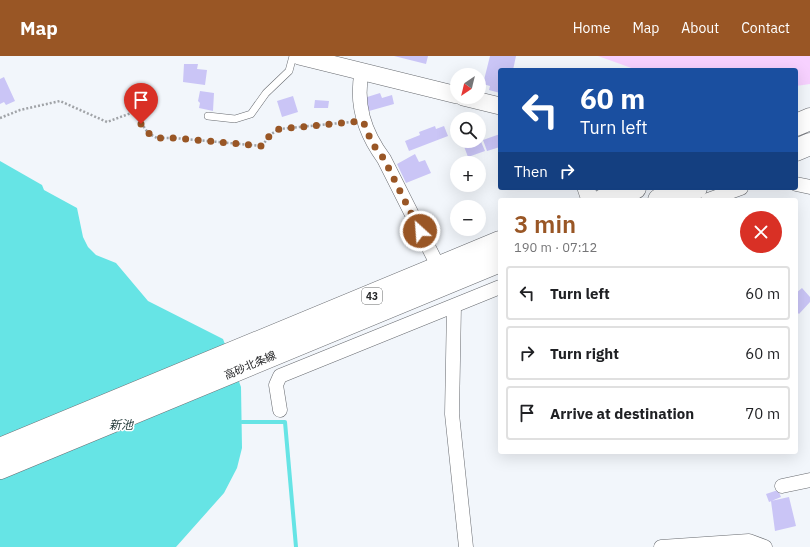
<!DOCTYPE html>
<html lang="en">
<head>
<meta charset="utf-8">
<style>
  :root { --surface:#fff; --page:#f6f6f6; --text:#202124; --muted:#757577; --line:#e0e0e0; --accent:#995625 }
  body { margin:0; font-family:"IBM Plex Sans","Noto Sans JP",sans-serif; background:var(--page); color:var(--text); height:100vh; display:flex; flex-direction:column; font-size:15px; white-space:nowrap }
  * { box-sizing:border-box; margin:0 }
  p { font-size:13px; color:var(--muted) }
  .icon { flex:none; width:22px; height:22px; fill:none; stroke:currentColor; stroke-width:2; stroke-linecap:round; stroke-linejoin:round }
  .map { position:relative; flex:1; overflow:hidden }
  .drawer { position:absolute; left:498px; top:142px; width:300px; height:256px; display:flex; flex-direction:column; background:var(--surface); border-radius:4px; box-shadow:0 4px 16px #0002 }
  .drawer>* { flex:none }
  .top-card { position:absolute; left:498px; top:12px; width:300px; height:122px; border-radius:4px; box-shadow:0 4px 16px #0002; background:#1a4fa0; color:#fff; overflow:hidden }
  .needle { width:26px; rotate:215deg }
  .tools { position:absolute; left:450px; top:12px; display:grid; gap:8px }
  .tools a { display:grid; place-items:center; width:36px; height:36px; border-radius:50%; background:var(--surface); box-shadow:0 4px 16px #0002; font-size:20px }
  .pin { position:absolute; display:grid; place-items:center; width:34px; height:34px; color:#fff; margin:-41px -17px; border-radius:50% 50% 50% 0; rotate:-45deg; box-shadow:0 0 4px #0007 }
  .pin .icon { rotate:45deg }
  .me { position:absolute; width:44px; margin:-22px; rotate:334deg; stroke-linejoin:round; filter:drop-shadow(0 0 3px #0008) }
  .turn { display:flex; align-items:center; gap:14px; height:84px; padding:0 16px; font-size:18px }
  .turn .icon { width:52px; height:52px; stroke-width:2.5 }
  .turn b { display:block; font-size:28px; line-height:34px }
  .then { display:flex; align-items:center; height:38px; padding:0 16px; background:#0003; gap:8px; font-size:15px }
  .round { display:grid; place-items:center; flex:none; width:42px; height:42px; border-radius:21px; background:var(--page) }
  .overview { display:flex; align-items:center; justify-content:space-between; height:68px; padding:0 16px }
  h1 { font-size:24px; font-weight:600; line-height:30px; color:var(--accent) }
  ul { padding:0; list-style:none }
  li { display:flex; align-items:center; gap:12px; height:54px; margin:0 8px 6px; padding:0 8px; border:2px solid var(--line); border-radius:4px }
  li div { flex:1 }
  li b { display:block; font-size:15px }
  li em { font-style:normal }
  header { display:flex; align-items:center; gap:24px; box-sizing:border-box; height:56px; padding:0 20px; background:var(--accent); color:#fff }
  header strong { font-size:19px }
  nav { display:flex; gap:22px; margin-inline-start:auto; font-size:14px }
  .map>svg:first-child { display:block }
</style>
</head>
<body>
<header>
<strong>Map</strong>
<nav><a>Home</a><a>Map</a><a>About</a><a>Contact</a></nav>
</header>
<div class="map">
<svg width="810" height="491" viewBox="0 0 810 491">
  <rect width="100%" height="100%" fill="#f2f6fb"/>
  <path fill="#f7d1ff" d="M598,0H810V28L796,30V14H637Z"/>
  <path fill="#66e4e5" d="M0,105L42,129L44,134L77,152L83,181L88,191L96,199L116,207L148,245L223,283L241,331L242,392L237,412L224,437L176,491H0Z"/>
  <g fill="none" stroke-linecap="round" stroke-linejoin="round">
    <path stroke="#66e4e5" stroke-width="4" d="M242,366H285L296,491"/>
  </g>
  <path fill="#cac5f6" d="M394,0H428L426,8Z
    M490,0H516L513,14H500V37L489,34L490,30L483,28Z
    M184,8H198L197,13L207,14L205,29L183,26Z
    M4,21L15,45L6,49L4,46L0,48V23Z
    M200,35L214,37L213,55L199,52L200,47L198,45Z
    M380,37L382,42L392,39L394,48L369,55L364,42Z
    M293,40L298,56L282,61L277,45Z
    M315,44L329,45L328,52H314Z
    M435,70L436,73L444,70L448,80L409,95L405,85L420,79L419,76Z
    M500,78V91L487,95L483,84Z
    M479,81L485,95L468,101L462,85H479Z
    M415,98L419,106L425,104L431,117L406,127L397,108Z
    M802,232L810,241V246L799,258L796,255V237Z
    M778,434L781,441L769,446L766,438Z
    M789,441L796,470L775,475L771,445Z"/>
  <g fill="none" stroke-linecap="round" stroke-linejoin="round">
    <defs>
      <path id="service" d="M208,60L235,63L251,58L266,37L289,15L293,0"/>
      <path id="minor" d="M362,15C355,48 364,76 384,103L439,212
        M796,128L810,131
        M708,144L741,132
        M454,250L452,358L466,491
        M280,354L276,329L280,320L500,231
        M782,430L810,424
        M661,491L749,485L765,491"/>
      <path id="tertiary" d="M299,0L457,39
        M463,41L500,50
        M586,132L590,144"/>
      <path id="primary" d="M796,69L810,63
        M796,94L810,88
        M603,144L635,132
        M659,144L696,132
        M0,393L500,186
        M0,412L500,205"/>
    </defs>
    <use href="#service" stroke="#686b70" stroke-width="8"/>
    <use href="#minor" stroke="#686b70" stroke-width="15"/>
    <use href="#tertiary" stroke="#686b70" stroke-width="18"/>
    <use href="#primary" stroke="#686b70" stroke-width="23"/>
    <path stroke="#a0a3a7" stroke-width="2.5" stroke-dasharray="2 2" stroke-linecap="butt" d="M0,62L20,54L60,45L107,66L134,56L148,77L157,82H174L262,90L270,79L279,73L351,66"/>
    <use href="#service" stroke="#fff" stroke-width="7"/>
    <use href="#minor" stroke="#fff" stroke-width="14"/>
    <use href="#tertiary" stroke="#fff" stroke-width="17"/>
    <use href="#primary" stroke="#fff" stroke-width="22"/>
  </g>
  <g fill="none" stroke-linecap="round" stroke-linejoin="round">
    <path stroke="#995625" stroke-width="7" stroke-dasharray="0 12.6" d="M141,68L148,77L157,82H174L262,90L270,79L279,73L363,65L372,87L384,103L420,175"/>
  </g>
  <g text-anchor="middle" stroke-width="3" stroke-linejoin="round" paint-order="stroke">
    <rect fill="#fff" stroke="#676869" stroke-width="1" x="362" y="232" width="20" height="16" rx="3"/>
    <g font-size="10" font-weight="bold" fill="#262729">
      <text x="372" y="244">43</text>
    </g>
    <g font-size="11" fill="#262729" stroke="#fff">
      <text transform="translate(250 309) rotate(-23)" y="4">高砂北条線</text>
    </g>
    <g font-size="12" font-style="italic" fill="#1f3636" stroke="#fff">
      <text x="121" y="373">新池</text>
    </g>
  </g>
</svg>
<div class="tools">
<a><svg class="needle" viewBox="-14 -14 28 28"><path d="M0-13l5 13h-10z" fill="#e53935"/><path d="M0 13l5-13h-10z" fill="#757577"/></svg></a>
<a><svg class="icon" aria-label="search" viewBox="0 0 24 24"><circle cx="10" cy="10" r="6"/><path d="M15 15l6 6"/></svg></a>
<a>+</a>
<a>−</a>
</div>
<div class="pin" style="left:141px;top:68px;background:#d93025"><svg class="icon" aria-label="arrive" viewBox="0 0 24 24"><path d="M6 21V4h12l-3 4 3 4H6"/></svg></div>
<svg class="me" style="left:420px;top:175px" viewBox="-20 -20 40 40"><circle r="17" fill="#995625" stroke="#fff" stroke-width="3"/><path d="M0-11L8 9 0 5-8 9z" fill="#fff"/></svg>
<div class="top-card">
<div class="turn"><svg class="icon" aria-label="left" viewBox="0 0 24 24"><path d="M17 20v-9H6M10 6l-5 5 5 5"/></svg><div><b>60 m</b>Turn left</div></div>
<div class="then">Then<svg class="icon" aria-label="right" viewBox="0 0 24 24"><path d="M7 20v-9h11M14 6l5 5-5 5"/></svg></div>
</div>
<section class="drawer">
<div class="overview"><div><h1>3 min</h1><p>190 m · 07:12</p></div><a class="round" style="background:#d93025;color:#fff"><svg class="icon" aria-label="close" viewBox="0 0 24 24"><path d="M6 6l12 12M18 6L6 18"/></svg></a></div>
<ul>
<li><svg class="icon" aria-label="left" viewBox="0 0 24 24"><path d="M17 20v-9H6M10 6l-5 5 5 5"/></svg><div><b>Turn left</b></div><em>60 m</em></li>
<li><svg class="icon" aria-label="right" viewBox="0 0 24 24"><path d="M7 20v-9h11M14 6l5 5-5 5"/></svg><div><b>Turn right</b></div><em>60 m</em></li>
<li><svg class="icon" aria-label="arrive" viewBox="0 0 24 24"><path d="M6 21V4h12l-3 4 3 4H6"/></svg><div><b>Arrive at destination</b></div><em>70 m</em></li>
</ul>
</section>
</div>
</body>
</html>
